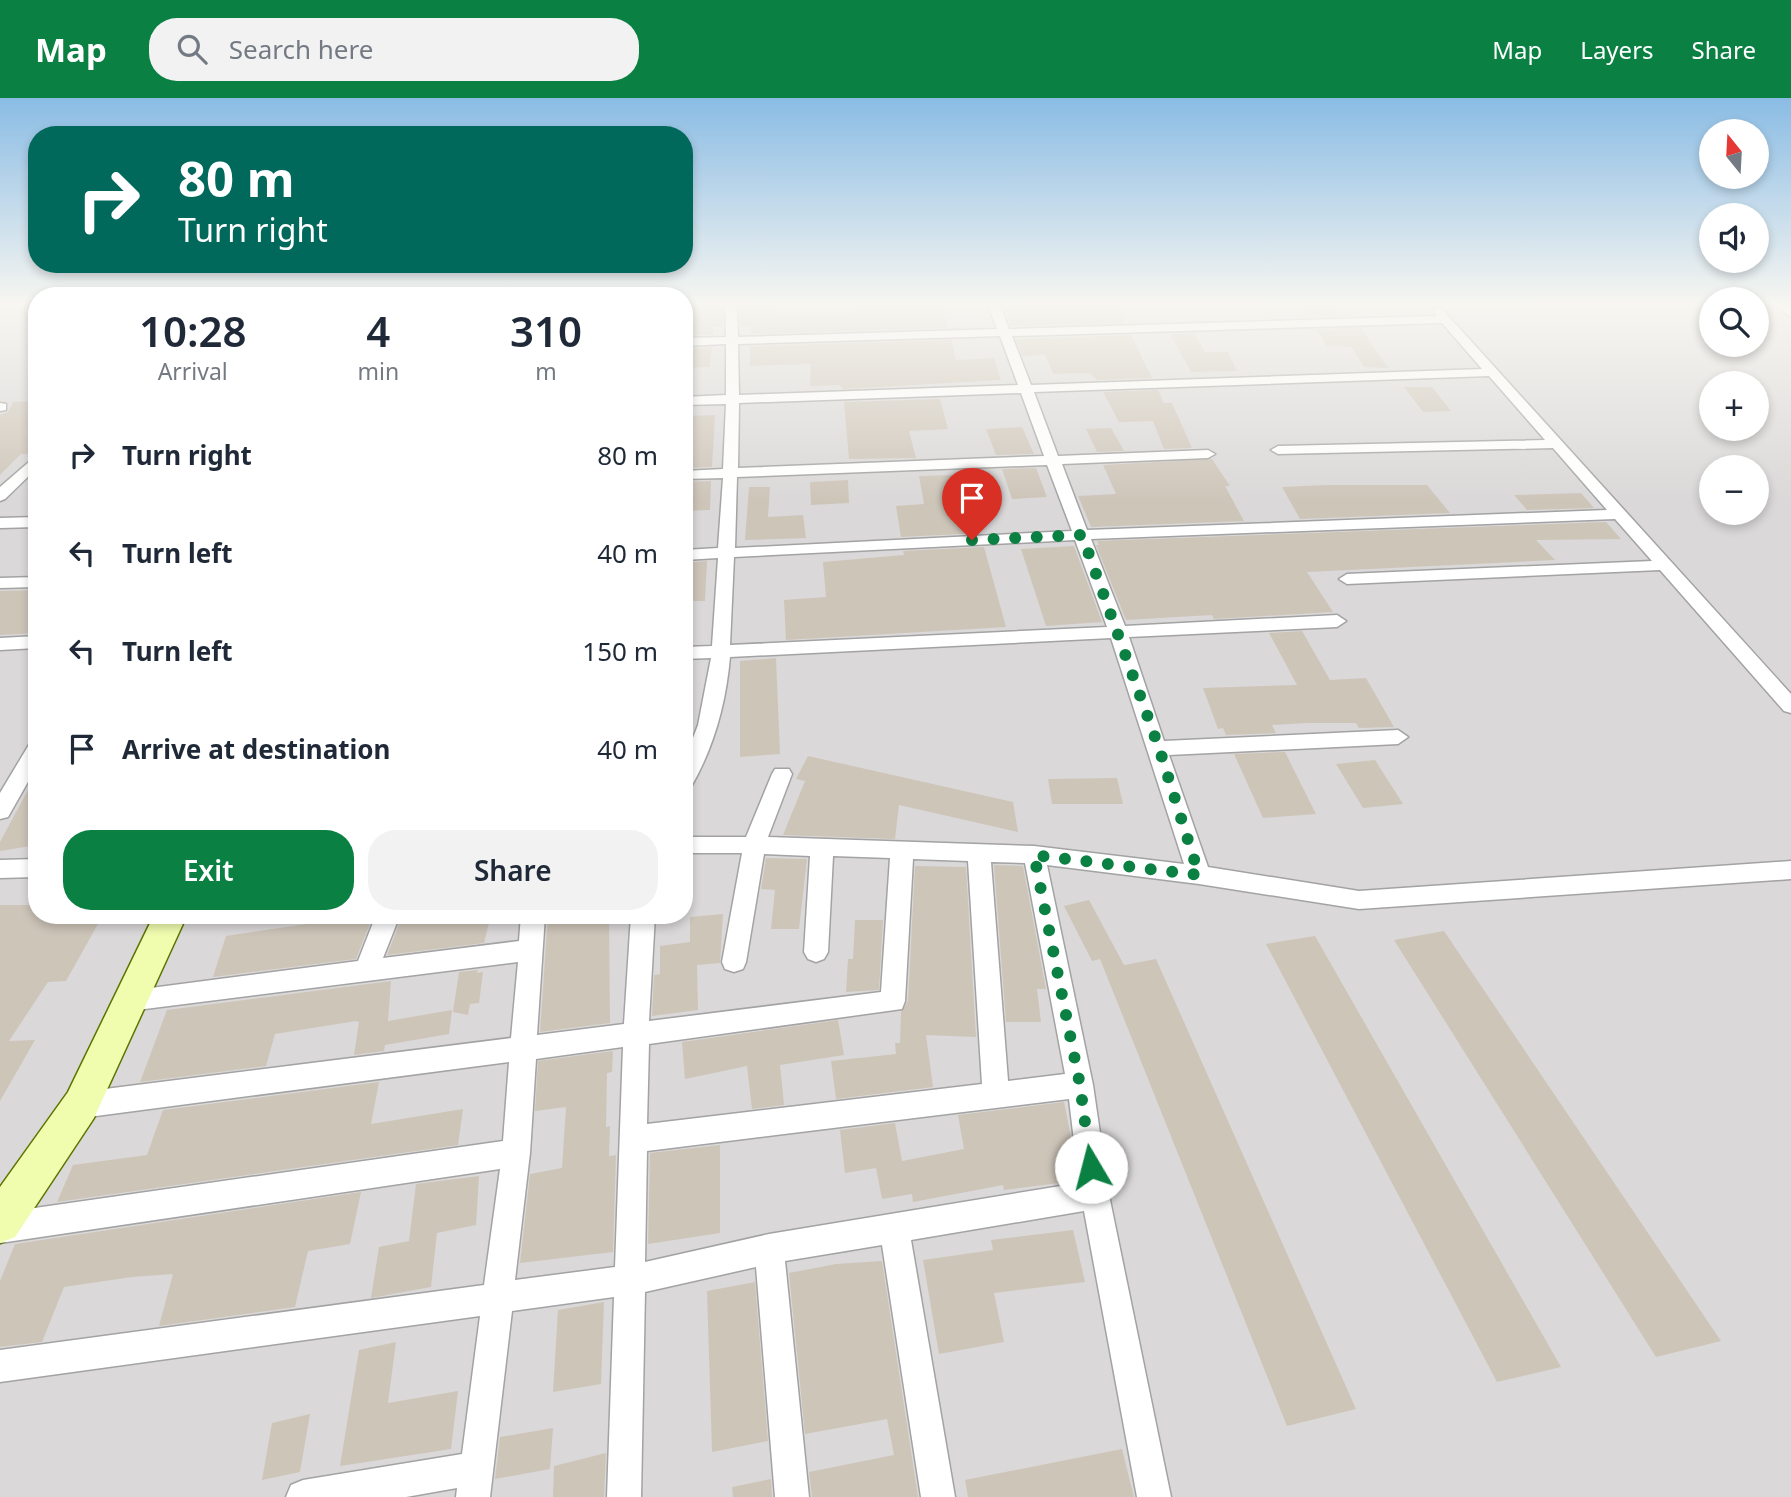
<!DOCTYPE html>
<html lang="en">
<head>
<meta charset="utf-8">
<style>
  :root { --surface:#fff; --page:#f2f2f3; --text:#1f2937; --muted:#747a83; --accent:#0b8043 }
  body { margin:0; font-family:"Noto Sans",sans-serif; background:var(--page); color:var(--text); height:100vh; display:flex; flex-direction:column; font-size:26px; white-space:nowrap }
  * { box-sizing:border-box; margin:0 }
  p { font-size:23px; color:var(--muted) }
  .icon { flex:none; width:38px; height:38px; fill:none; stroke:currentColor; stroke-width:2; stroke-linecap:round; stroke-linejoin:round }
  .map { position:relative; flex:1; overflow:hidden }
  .details { position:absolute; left:28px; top:189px; width:665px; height:637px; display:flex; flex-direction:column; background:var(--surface); border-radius:28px; box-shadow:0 4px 10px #0003 }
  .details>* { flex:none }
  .top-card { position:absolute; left:28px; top:28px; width:665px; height:147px; border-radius:28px; box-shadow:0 4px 10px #0003; background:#00695c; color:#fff; overflow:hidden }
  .needle { width:46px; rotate:342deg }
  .fabs { position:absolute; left:1699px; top:21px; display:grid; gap:14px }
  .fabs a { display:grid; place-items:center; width:70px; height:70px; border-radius:50%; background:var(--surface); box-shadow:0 4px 10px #0003; font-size:35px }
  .pin { position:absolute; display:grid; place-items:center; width:60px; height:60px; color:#fff; margin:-72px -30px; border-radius:50% 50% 50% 0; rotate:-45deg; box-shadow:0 0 7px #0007 }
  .pin .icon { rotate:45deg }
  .me { position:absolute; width:77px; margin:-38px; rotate:352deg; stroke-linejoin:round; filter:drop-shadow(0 0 5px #0008) }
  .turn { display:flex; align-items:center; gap:24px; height:147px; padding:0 35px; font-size:32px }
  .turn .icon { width:91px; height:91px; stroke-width:2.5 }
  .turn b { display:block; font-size:49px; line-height:60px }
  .eta { display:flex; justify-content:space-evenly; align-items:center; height:119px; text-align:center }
  .eta b { font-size:42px; font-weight:600; line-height:49px }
  .cta { display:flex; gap:14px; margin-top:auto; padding:14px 35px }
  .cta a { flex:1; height:80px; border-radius:28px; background:var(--accent); color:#fff; font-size:28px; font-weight:600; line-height:80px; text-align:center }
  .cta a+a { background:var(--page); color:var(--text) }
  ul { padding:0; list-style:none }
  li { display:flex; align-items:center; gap:21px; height:98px; padding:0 35px }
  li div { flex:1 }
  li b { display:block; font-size:26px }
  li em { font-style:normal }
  header { display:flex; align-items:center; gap:42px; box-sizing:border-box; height:98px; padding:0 35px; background:var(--accent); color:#fff }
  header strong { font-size:33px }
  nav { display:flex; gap:38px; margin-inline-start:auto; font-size:24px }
  .search { width:490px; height:63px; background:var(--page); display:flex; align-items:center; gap:18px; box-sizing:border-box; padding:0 24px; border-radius:28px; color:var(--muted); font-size:26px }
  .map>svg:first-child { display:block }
</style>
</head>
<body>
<header>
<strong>Map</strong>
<div class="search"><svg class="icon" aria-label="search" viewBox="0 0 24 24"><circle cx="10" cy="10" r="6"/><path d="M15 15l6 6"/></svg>Search here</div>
<nav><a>Map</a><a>Layers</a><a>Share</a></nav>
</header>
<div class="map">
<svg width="1791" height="1399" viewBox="0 0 1791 1399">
  <rect width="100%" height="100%" fill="#eeebe0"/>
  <path fill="#dad8d8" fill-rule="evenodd" d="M0,207H37V817H684V207H1711L1712,247H1757V207H1791V1399H0ZM1712,285H1757V331H1712ZM1712,369H1757V415H1712Z"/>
  <path fill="#cec5b9" d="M684,207H722L723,228L713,229V237H684Z
    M740,207H775V216L860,215L859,207H942L948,230L751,236V228H740Z
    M1003,207H1117L1125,225L1011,228Z
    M1299,207H1333L1341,218L1349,212L1353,218L1308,219Z
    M1361,230L1366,238L1388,270L1364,269L1351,249L1327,248L1316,231Z
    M1194,235L1205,254H1228L1237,273L1191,274L1170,236Z
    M1131,237L1152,280L1097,282L1090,275L1053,276L1045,257L1022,258L1016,241Z
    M951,242L956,262L994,260L1001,282L843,291L840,287L810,288L811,266L750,268V248Z
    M712,249L710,269L684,270V251Z
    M1404,289H1432L1451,313L1423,314Z
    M1158,292L1164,305H1172L1192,350L1164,351L1153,323L1119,324L1103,294Z
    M940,301L948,331L909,333L916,360L849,361L844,304Z
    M37,303V348L29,356H21L0,377V317L8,314L13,304Z
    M715,317L712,369L684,370V318Z
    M1022,329L1034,356L996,357L986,331Z
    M1111,330L1124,353L1097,354L1086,331Z
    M1212,361L1230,388H1225L1244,423L1091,429L1078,398L1116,396L1103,367Z
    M1036,370L1047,399L1012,401L1002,371Z
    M955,377L962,404H971L980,435L901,439L896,408L924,406L919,378Z
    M848,382L849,405L811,407L810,384Z
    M711,383L710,412L684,413V384Z
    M1326,387H1427L1450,415L1300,421L1282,389Z
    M749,389H770L768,419L803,417L806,440L745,442Z
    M1581,395L1594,410L1527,412L1514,397Z
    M1606,424L1621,441L1536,442L1555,462L1307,474L1333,514L1214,521L1212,517L1126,522L1096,447H1099L1097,443Z
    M1074,448L1102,524L1046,528L1021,451Z
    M984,449L1006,529L786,542L784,502L826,499L823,464L904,457L903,453Z
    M707,463L705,503H684V465Z
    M37,492V535L0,537V493Z
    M1302,533L1330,582L1366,580L1394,629L1359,630L1356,625H1308L1272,627L1276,635L1226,637L1223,630L1218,631L1203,590L1297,587L1269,535Z
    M776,560L780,656L740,659V563Z
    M1285,654L1316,716L1263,720L1234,656Z
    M808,658L1013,704L1018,734L899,707L895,741L783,737L805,683L796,681Z
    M1375,662L1403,706L1363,710L1336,666Z
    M37,675V747L0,753V744Z
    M1117,680L1123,706H1052L1048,681Z
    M766,760L807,761L799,831H771L775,792L761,791Z
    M994,767L1023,768L1046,891H1037L1041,924H1006Z
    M915,768L966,769L976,939L926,937L933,989L836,1001L831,963L896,956L895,945H900L901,914L908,903Z
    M1089,802L1124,867L1156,861L1356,1311L1287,1328L1100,861L1092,863L1064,808Z
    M0,807H37V817H103L66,883L48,884L9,943L35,942L0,1003Z
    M723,816L720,865L697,867L698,912L652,918L654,877L660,876V848L690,844V819Z
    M335,817H368L367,823H371L356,861L213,879L226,838L334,822Z
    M407,817H491L484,845L387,857L401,821Z
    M548,817H609L610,925L540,934Z
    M855,822H883L879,892L846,894L848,861H853Z
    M1444,833L1721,1243L1656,1259L1394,842Z
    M1315,838L1561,1269L1497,1284L1266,846Z
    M478,872L477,875L483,874L479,905L470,906L468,917L453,914L459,874Z
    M391,883L388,923L452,912L449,936L385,947L384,953L354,957L359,924L356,923L275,936L266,968L140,984L167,912Z
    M838,922L844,957L780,967L784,1007L752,1011L747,968L685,981L682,944Z
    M613,953L612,974L607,975L606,1029L610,1028L609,1058L616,1057L613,1154L520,1165L530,1076L562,1070L566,1009L535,1013L538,963Z
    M379,984L371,1026L463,1011L458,1047L57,1104L73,1067L147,1057L163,1012Z
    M1064,1004L1072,1044L1066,1045L1075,1083L1004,1092L1003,1087L913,1104L912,1096L882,1101L876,1070L845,1075L840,1032L895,1025L902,1063L964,1051L958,1017Z
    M720,1047V1135L648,1146L650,1055Z
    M479,1078L476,1127L437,1135L431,1189L371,1200L379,1149L409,1143L416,1086Z
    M361,1094L350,1146L308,1153L295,1209L159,1228L173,1176L132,1179L64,1189L42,1244L0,1249V1183L15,1146Z
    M1073,1132L1085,1184L994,1195L1004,1244L939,1256L923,1162L993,1152L991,1142Z
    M882,1163L918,1399H812L809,1374L894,1357L887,1321L805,1336L789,1175L836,1166Z
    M755,1184L768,1343L712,1354L707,1193Z
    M604,1204L601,1286L553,1294L558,1212Z
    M396,1244L388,1305L458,1293L451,1351L340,1368L359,1252Z
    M310,1316L300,1374L262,1382L272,1325Z
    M553,1330L550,1371L495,1381L500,1339Z
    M1122,1351L1134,1399H968L965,1382Z
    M606,1355L604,1399H553L554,1368Z
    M771,1381L772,1399H733L732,1389Z"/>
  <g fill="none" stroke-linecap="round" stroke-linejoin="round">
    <defs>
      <path id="street" d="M725,207H737L738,239L997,231L988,207H1000L1009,231L1436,218L1434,211H1442L1791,596V615L1784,613L1660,472L1347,486L1339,481L1347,476L1652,463L1615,421L1091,441L1125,528L1337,517L1346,523L1337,529L1129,539L1164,643L1398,632L1408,639L1398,646L1169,657L1208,769L1359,793L1791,763V781L1359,811L1199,786L1047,767L1093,987L1109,1097L1171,1399H1137L1084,1113L911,1142L955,1399H921L882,1147L785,1163L809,1399H775L756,1169L645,1194L641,1399H607L614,1199L512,1213L490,1399H456L457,1390L406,1399H286L291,1387L303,1382L462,1356L480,1218L0,1284V1252L484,1187L500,1071L0,1145V1115L503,1043L509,964L81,1020L72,1016L68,1007L72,998L81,994L511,940L518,864L129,913L120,910L117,902L120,894L358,863L376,817H400L383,860L519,843L521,817H545L537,937L624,926L631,817H655L649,923L881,894L890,760L833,758L828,854L824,861L816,864L808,861L804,854L810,758L764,756L746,864L743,871L734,874L725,871L722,864L742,755H684V739H746L772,676L775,671H789L792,676L768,739L1034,748L1184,766L1111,540L730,559C726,605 714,649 691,689L684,692V663L698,627L711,560L684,561V549L712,548L718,460L684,462V452L718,450L723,380L684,381V373L723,371L726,306L684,307V299L726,297V246L684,248V240L726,239ZM1442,225L1482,271L1031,287L1012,238ZM1000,238L1018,287L739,297L738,246ZM1489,278L1545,342L1278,348L1271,352L1278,356L1553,350L1607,412L1087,432L1062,366L1208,360L1215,356L1208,352L1058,358L1034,294ZM1021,295L1044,358L738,370L739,305ZM1047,367L1072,433L735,450L737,379ZM1075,442L1107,529L730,547L734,459ZM913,761L968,763L982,986L647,1026L649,946L902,911L905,903ZM991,764L1025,765L1065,976L1008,983ZM623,949L615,1169L515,1182L530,1055L536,961ZM1069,1001L1079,1085L769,1136L645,1164L647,1053Z
        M1774,207L1791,210V219Z
        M0,305L6,306V312L0,313Z
        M37,357V370L5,401L0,403V389Z
        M37,419V429L0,430V420Z
        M37,479V489L0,490V480Z
        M37,538V550L0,552V540Z
        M37,643V668L8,719L0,721V695L30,645Z
        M37,761V779L0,780V762Z"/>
      <path id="secondary" d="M154,817H187L94,1020L15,1139L0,1145V1089L68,994Z"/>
    </defs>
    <use href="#street" stroke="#a3a3a3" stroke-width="3"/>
    <use href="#secondary" stroke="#5a7500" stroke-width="3"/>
    <use href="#street" fill="#fff" fill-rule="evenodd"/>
    <use href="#secondary" fill="#f0fdaf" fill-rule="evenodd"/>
  </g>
  <linearGradient id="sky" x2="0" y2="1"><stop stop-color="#8abce4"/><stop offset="0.51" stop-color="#f7f6f1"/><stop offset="1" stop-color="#f7f6f1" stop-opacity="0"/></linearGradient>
  <rect width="1791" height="403" fill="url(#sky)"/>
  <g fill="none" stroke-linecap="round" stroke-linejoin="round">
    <path stroke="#0b8043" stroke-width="12" stroke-dasharray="0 21.6" d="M972,442L1082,437L1159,650L1199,777L1034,757L1080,987L1091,1069"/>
  </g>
</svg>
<div class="fabs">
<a><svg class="needle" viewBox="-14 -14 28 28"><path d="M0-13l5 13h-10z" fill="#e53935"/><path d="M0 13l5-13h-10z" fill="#747a83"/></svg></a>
<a><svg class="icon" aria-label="sound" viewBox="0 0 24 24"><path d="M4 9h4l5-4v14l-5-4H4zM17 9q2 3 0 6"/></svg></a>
<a><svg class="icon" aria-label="search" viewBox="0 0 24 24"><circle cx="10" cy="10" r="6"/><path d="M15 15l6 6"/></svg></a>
<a>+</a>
<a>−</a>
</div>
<div class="pin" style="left:972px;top:442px;background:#d93025"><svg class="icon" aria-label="arrive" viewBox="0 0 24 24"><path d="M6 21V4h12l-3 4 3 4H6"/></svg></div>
<svg class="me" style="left:1091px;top:1069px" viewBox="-20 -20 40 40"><circle r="19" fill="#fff"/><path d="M0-13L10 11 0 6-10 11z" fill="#0b8043"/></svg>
<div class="top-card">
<div class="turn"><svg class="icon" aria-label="right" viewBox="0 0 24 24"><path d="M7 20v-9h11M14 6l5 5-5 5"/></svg><div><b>80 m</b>Turn right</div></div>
</div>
<section class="details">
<div class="eta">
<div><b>10:28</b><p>Arrival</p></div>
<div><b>4</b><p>min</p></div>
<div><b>310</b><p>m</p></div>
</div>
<ul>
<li><svg class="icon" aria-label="right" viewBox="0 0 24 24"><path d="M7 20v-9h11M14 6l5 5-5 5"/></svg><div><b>Turn right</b></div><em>80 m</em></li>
<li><svg class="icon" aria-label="left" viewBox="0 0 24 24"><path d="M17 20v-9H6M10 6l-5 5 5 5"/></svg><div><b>Turn left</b></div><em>40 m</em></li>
<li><svg class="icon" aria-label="left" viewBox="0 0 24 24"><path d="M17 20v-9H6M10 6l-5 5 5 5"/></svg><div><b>Turn left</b></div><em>150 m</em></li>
<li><svg class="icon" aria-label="arrive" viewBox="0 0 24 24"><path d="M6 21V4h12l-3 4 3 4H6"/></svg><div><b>Arrive at destination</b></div><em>40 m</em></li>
</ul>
<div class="cta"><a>Exit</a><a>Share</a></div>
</section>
</div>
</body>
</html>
